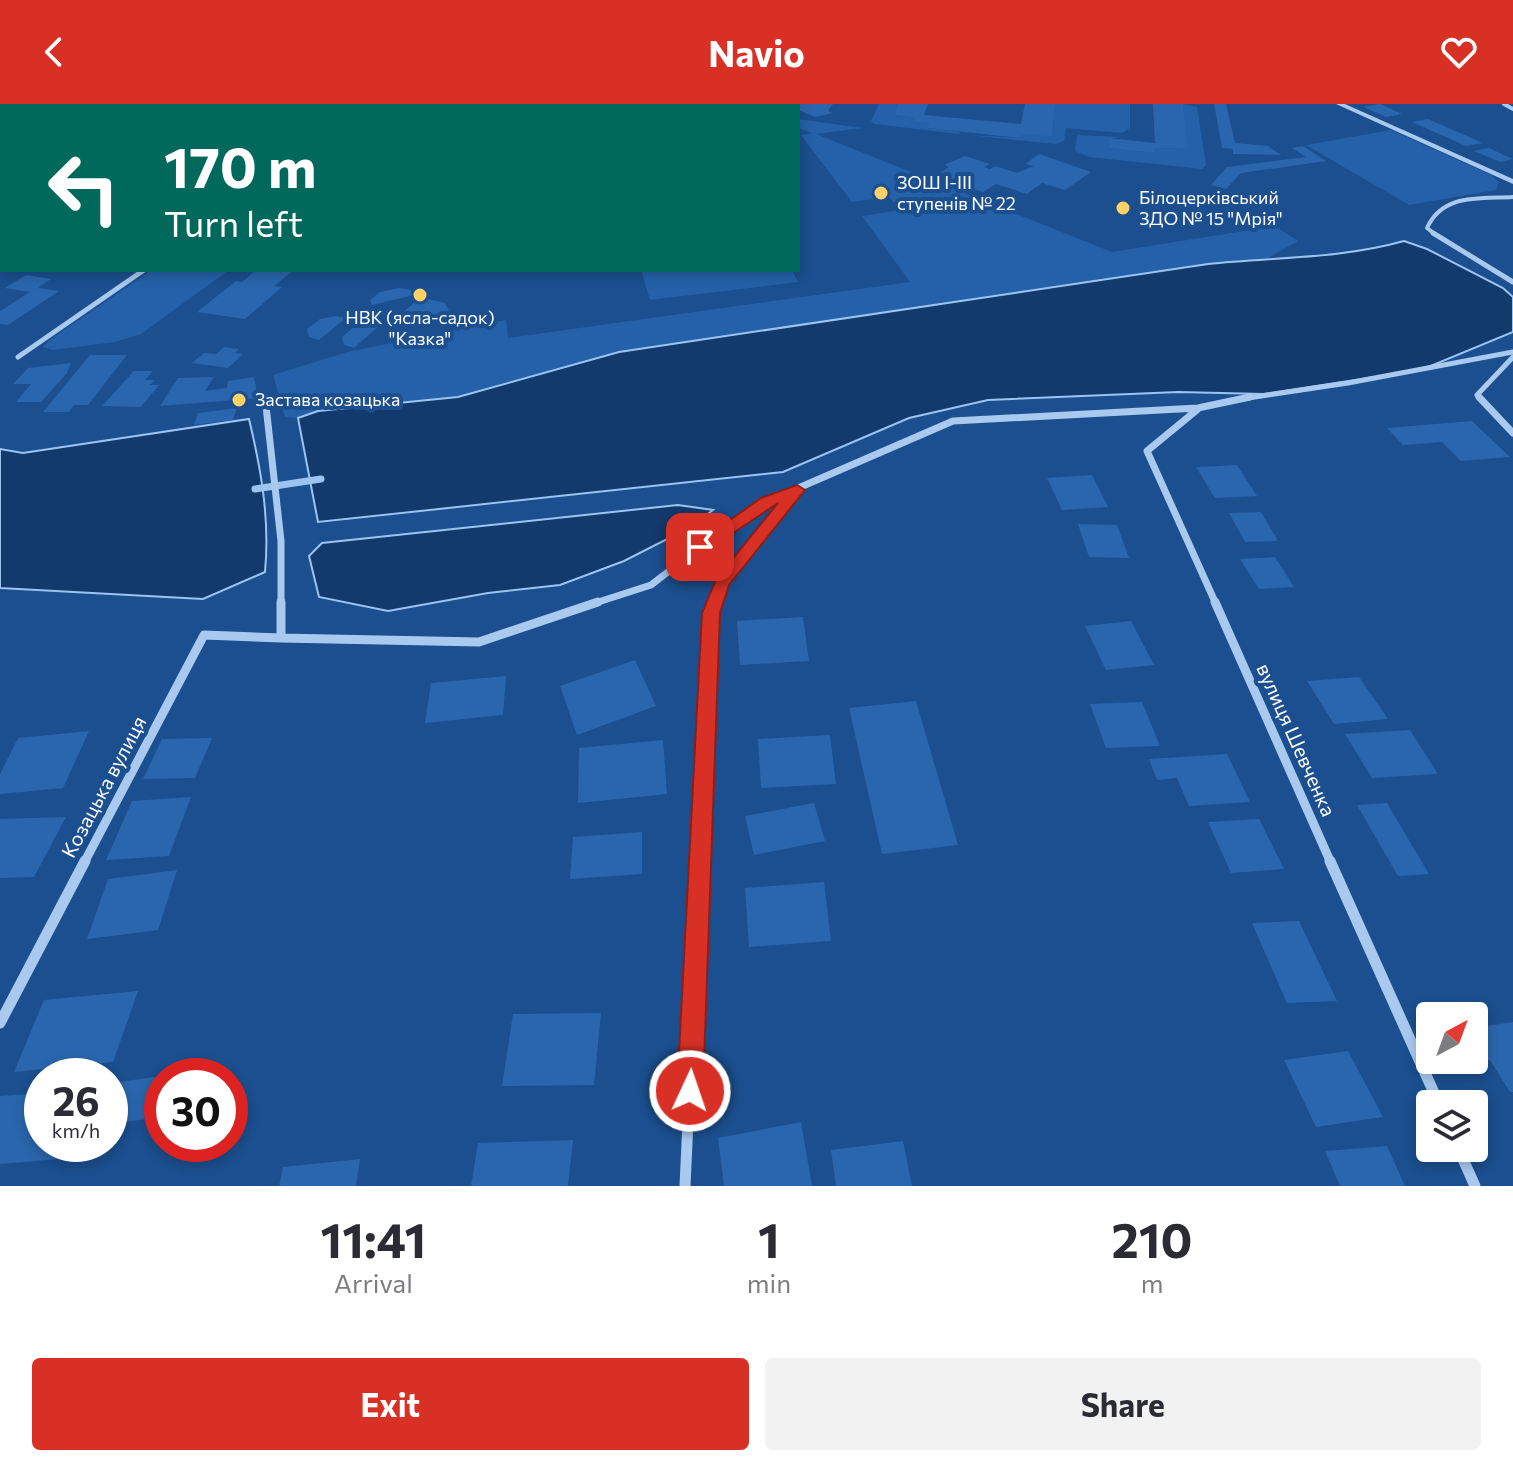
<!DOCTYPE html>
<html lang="en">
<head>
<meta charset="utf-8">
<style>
  :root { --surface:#fff; --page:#f2f2f3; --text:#2b2b33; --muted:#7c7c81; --accent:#d93025 }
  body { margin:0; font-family:Commissioner,sans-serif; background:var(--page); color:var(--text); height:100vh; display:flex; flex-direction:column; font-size:30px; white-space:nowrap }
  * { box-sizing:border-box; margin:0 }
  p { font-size:26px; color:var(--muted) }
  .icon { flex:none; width:44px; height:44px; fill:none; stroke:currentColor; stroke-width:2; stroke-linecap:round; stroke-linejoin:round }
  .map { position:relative; height:1082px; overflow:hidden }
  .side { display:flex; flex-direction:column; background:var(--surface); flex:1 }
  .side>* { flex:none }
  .hud { position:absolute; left:0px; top:0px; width:800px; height:168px; box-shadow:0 4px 12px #0003; background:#00695c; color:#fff; overflow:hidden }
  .needle { width:52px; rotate:41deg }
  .tools { position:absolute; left:1416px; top:898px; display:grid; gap:16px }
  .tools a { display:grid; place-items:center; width:72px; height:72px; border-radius:8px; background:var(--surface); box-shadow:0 4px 12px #0003; font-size:40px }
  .speed { position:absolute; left:24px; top:954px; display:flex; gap:16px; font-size:40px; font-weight:700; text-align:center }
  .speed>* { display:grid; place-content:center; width:104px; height:104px; border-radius:50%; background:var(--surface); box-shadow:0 4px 12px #0003; line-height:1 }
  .speed small { font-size:20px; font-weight:400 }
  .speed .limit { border:12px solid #d22; background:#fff; color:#111 }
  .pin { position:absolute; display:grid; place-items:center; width:68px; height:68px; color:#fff; margin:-34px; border-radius:16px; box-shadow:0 4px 12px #0006 }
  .me { position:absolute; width:88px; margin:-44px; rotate:3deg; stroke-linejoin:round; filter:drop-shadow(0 0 6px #0008) }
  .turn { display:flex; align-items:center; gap:28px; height:168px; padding:0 32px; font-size:36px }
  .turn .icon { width:104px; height:104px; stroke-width:2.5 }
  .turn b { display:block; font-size:56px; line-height:68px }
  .eta { display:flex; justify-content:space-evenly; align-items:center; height:136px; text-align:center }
  .eta b { font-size:48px; font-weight:700; line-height:56px }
  .action { display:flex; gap:16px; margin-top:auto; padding:16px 32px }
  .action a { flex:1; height:92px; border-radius:8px; background:var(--accent); color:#fff; font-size:32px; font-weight:700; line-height:92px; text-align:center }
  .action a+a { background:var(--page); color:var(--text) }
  header { display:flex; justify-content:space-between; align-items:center; height:104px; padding:0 32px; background:var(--accent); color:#fff; font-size:36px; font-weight:700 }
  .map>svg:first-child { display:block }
</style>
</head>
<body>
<header><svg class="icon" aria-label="back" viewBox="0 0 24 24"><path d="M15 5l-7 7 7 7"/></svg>Navio<svg class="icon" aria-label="heart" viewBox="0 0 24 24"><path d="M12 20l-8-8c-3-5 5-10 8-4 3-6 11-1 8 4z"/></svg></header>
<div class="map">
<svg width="1513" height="1082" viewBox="0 0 1513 1082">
  <rect width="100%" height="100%" fill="#1b4f8f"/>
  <path fill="#2461a8" d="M879,0H898L894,11L915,14L914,18L929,19L928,24L960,28L959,30L874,20L871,17Z
    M1055,0H1130V24L1122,29L1066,24L1064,37L1055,40L968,31L1021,34L1022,31H1052Z
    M1183,0L1197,3L1206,61L1202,65L1089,53L1075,47L1077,31L1121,33L1109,35V44L1154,49V44L1187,45Z
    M798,15L862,24L816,30L1112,148L1275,122L1298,137L1268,154L620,248L458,293L318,307L298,314L285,313L273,271L347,248L506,216L508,234L910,178L862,112L900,106L889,93L852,98L801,31L812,29L798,24Z
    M1391,26L1491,71L1499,78L1496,86L1409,101L1306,41Z
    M152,166H229L141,230L115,238L52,246L43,243L51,235Z
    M641,166H792L798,178L650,196Z"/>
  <path fill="#123a6d" stroke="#9cc4f0" stroke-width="2" d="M1404,137L1427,145L1503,184L1513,193V228L1421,266L1264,290L1178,288L988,296L909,314L783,368L318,418L298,314L318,307L458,293L619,248L1208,160C1273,153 1340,155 1404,137Z
    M249,315C261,365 270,415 265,468L203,495L0,484V345L23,349Z
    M678,401L713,406L691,423L624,457L560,481L488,489L388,507L319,493L309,452L322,439Z"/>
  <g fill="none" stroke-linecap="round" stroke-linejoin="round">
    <path stroke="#9cc4f0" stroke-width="7" d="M255,385L321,375"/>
  </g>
  <path fill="#2a66ad" d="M798,0H833L828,7L833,9L815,13L798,6Z
    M898,0H928L924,11L1021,20L1025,0H1055L1052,32L1022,31L1021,34L927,24L929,19L913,18L915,14L894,11Z
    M1153,0H1183L1188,45L1154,44V49L1109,44V34L1155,39Z
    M1214,0H1226L1235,39L1268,42L1281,51L1233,50V45L1222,44Z
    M1379,0H1380L1402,10L1386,13L1364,3Z
    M1428,15L1483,39L1466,42L1412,18Z
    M1303,42L1326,57L1241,69L1226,85L1211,81L1227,63L1306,53L1292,44Z
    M1489,44L1513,55L1500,58L1474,47Z
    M1039,50L1091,68L1065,86L1042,79L1027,90L996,80L983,88L934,72L949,63L944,61L965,52L990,60L984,63L990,65L995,62L1017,69L1034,62L1025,60Z
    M256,166H294L274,182L282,183L245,215L197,208L236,177L242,178Z
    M26,171L51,175L38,184L59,187L8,221L0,220V207L30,188L5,184Z
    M399,184L411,186L414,191L372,201L370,196L380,188Z
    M427,195L445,199L449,206L438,216L425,220L406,217L401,210L414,199Z
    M336,212L346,214L319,236L309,233L307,225L320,215Z
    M371,219L380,221L354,244L344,241L342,233L355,222Z
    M224,243L239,245L235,249L243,250L228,264L192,259L204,249L216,250Z
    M90,251H127L88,301H74L69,308H43Z
    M71,259L67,269L41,298H16L31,280H13L28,264Z
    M134,267H153L145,276H154L150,281H159L141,303L102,302Z
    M214,273L205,287L227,284L228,277L254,273L258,294L160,302L178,274Z
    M237,304L233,316L194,321L198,309Z
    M1472,317L1510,353L1461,357L1442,338L1403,341L1387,324Z
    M1237,361L1257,392L1215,394L1196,363Z
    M1092,371L1108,403L1062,406L1047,374Z
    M1261,408L1278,437L1245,438L1229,409Z
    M1078,420L1117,421L1129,454L1089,453Z
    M1275,453L1294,483L1259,485L1240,455Z
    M803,513L809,557L740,561L737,517Z
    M1131,517L1154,561L1106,566L1085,522Z
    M635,556L656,602L577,631L560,582Z
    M506,572L503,611L425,619L431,579Z
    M1359,573L1388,615L1334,620L1307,577Z
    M916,597L958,741L882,750L849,604Z
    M1142,598L1160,642L1106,644L1090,600Z
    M1410,626L1438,670L1372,674L1345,630Z
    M89,627L63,684L0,690V670L18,634Z
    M830,631L836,680L761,684L758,635Z
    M212,634L195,674L143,675L162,635Z
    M663,636L667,690L578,699L579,644Z
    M1227,650L1250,698L1189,702L1177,674L1157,676L1149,655Z
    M191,693L169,752L106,756L132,697Z
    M814,699L825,737L754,751L745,712Z
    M1387,699L1429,770L1398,772L1357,701Z
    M66,713L34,773L0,774V715Z
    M1259,715L1284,765L1231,769L1208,718Z
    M642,728V770L570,775L573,733Z
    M177,766L158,826L87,835L108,775Z
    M824,778L831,837L749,843L745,784Z
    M1299,817L1337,897L1287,899L1252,819Z
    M138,887L113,958L14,968L44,896Z
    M601,909L594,981L502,982L513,910Z
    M1513,918V988H1510L1490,956L1460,960L1458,956H1474V924Z
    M1348,947L1383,1013L1316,1023L1284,956Z
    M162,972V1013L110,1020L111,979Z
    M42,989V1040H64L59,1055L0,1060V992Z
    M801,1018L812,1082H724L718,1034Z
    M573,1036L568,1082H471L478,1039Z
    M903,1037L912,1082H836L831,1046Z
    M1387,1042L1405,1082H1340L1325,1047Z
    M360,1055L356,1082H279L283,1063Z"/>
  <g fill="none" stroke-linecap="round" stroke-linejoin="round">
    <path stroke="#a9c9ee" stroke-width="4" d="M1504,0L1513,5
      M1436,131L1427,124C1443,89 1480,95 1513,93"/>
    <path stroke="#a9c9ee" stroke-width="5" d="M1433,129L1513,178
      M18,253L144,166
      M265,291V295
      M1241,295L1348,279L1513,248
      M1481,295L1477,291L1513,253"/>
    <path stroke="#a9c9ee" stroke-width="7" d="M265,293L281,437V500
      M1479,293L1513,329
      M1198,305L1147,347L1216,500
      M592,500L651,481L725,424L766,398L953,317L1198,304L1250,293
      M714,500L722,479L797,387"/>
    <path stroke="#a9c9ee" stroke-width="9" d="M281,498V534L479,538L598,498
      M1215,498L1331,759
      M84,759L204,531L281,534
      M700,759L711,509L715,498"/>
    <path stroke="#a9c9ee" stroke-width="11" d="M1330,757L1439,1000
      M0,919L85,757
      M1458,1044L1475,1082
      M685,1082L700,757"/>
    <path fill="#a9c9ee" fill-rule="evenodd" d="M1336,0H1345L1513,75V80Z"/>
  </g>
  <path fill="#d93025" stroke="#8d1f18" stroke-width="2" d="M797,381L805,386L729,481L720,509L703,987L699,996L690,1000L680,996L677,987L702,509L716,475L778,399L706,447H694L692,443L761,394Z"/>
  <g fill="#ffd166" stroke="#1b4f8f" stroke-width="3">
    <circle cx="881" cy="89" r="8"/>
    <circle cx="1123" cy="104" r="8"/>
    <circle cx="420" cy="191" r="8"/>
    <circle cx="239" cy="296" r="8"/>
  </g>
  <g text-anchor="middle" stroke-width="8" stroke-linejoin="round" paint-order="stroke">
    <g font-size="18" fill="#fff" stroke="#1b4f8f" text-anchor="start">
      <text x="897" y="85">ЗОШ І-ІІІ<tspan x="897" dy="21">ступенів № 22</tspan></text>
      <text x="1139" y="100">Білоцерківський<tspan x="1139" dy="21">ЗДО № 15 "Мрія"</tspan></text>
      <text x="420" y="220" text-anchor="middle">НВК (ясла-садок)<tspan x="420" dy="21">"Казка"</tspan></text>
      <text x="255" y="302">Застава козацька</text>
    </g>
    <g font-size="20" fill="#fff" stroke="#1b4f8f">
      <text transform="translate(1296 636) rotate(66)" y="7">вулиця Шевченка</text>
      <text transform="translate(104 683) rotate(-62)" y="7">Козацька вулиця</text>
    </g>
  </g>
</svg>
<div class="tools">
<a><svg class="needle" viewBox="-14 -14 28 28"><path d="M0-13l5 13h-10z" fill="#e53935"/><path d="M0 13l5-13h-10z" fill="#7c7c81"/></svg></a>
<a><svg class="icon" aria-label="layers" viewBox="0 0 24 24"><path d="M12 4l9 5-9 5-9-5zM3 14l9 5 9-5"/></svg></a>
</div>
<div class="speed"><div>26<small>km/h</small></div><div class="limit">30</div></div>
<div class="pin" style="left:700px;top:443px;background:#d93025"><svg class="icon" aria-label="arrive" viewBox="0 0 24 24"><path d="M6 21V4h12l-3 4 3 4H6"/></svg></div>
<svg class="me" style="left:690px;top:987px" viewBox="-20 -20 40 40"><circle r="17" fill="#d93025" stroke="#fff" stroke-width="3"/><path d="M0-11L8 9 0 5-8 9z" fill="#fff"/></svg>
<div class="hud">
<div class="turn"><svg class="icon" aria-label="left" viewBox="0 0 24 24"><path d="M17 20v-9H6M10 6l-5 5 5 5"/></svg><div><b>170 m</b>Turn left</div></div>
</div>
</div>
<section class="side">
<div class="eta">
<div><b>11:41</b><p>Arrival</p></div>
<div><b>1</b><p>min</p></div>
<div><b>210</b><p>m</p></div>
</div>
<div class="action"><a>Exit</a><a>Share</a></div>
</section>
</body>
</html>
